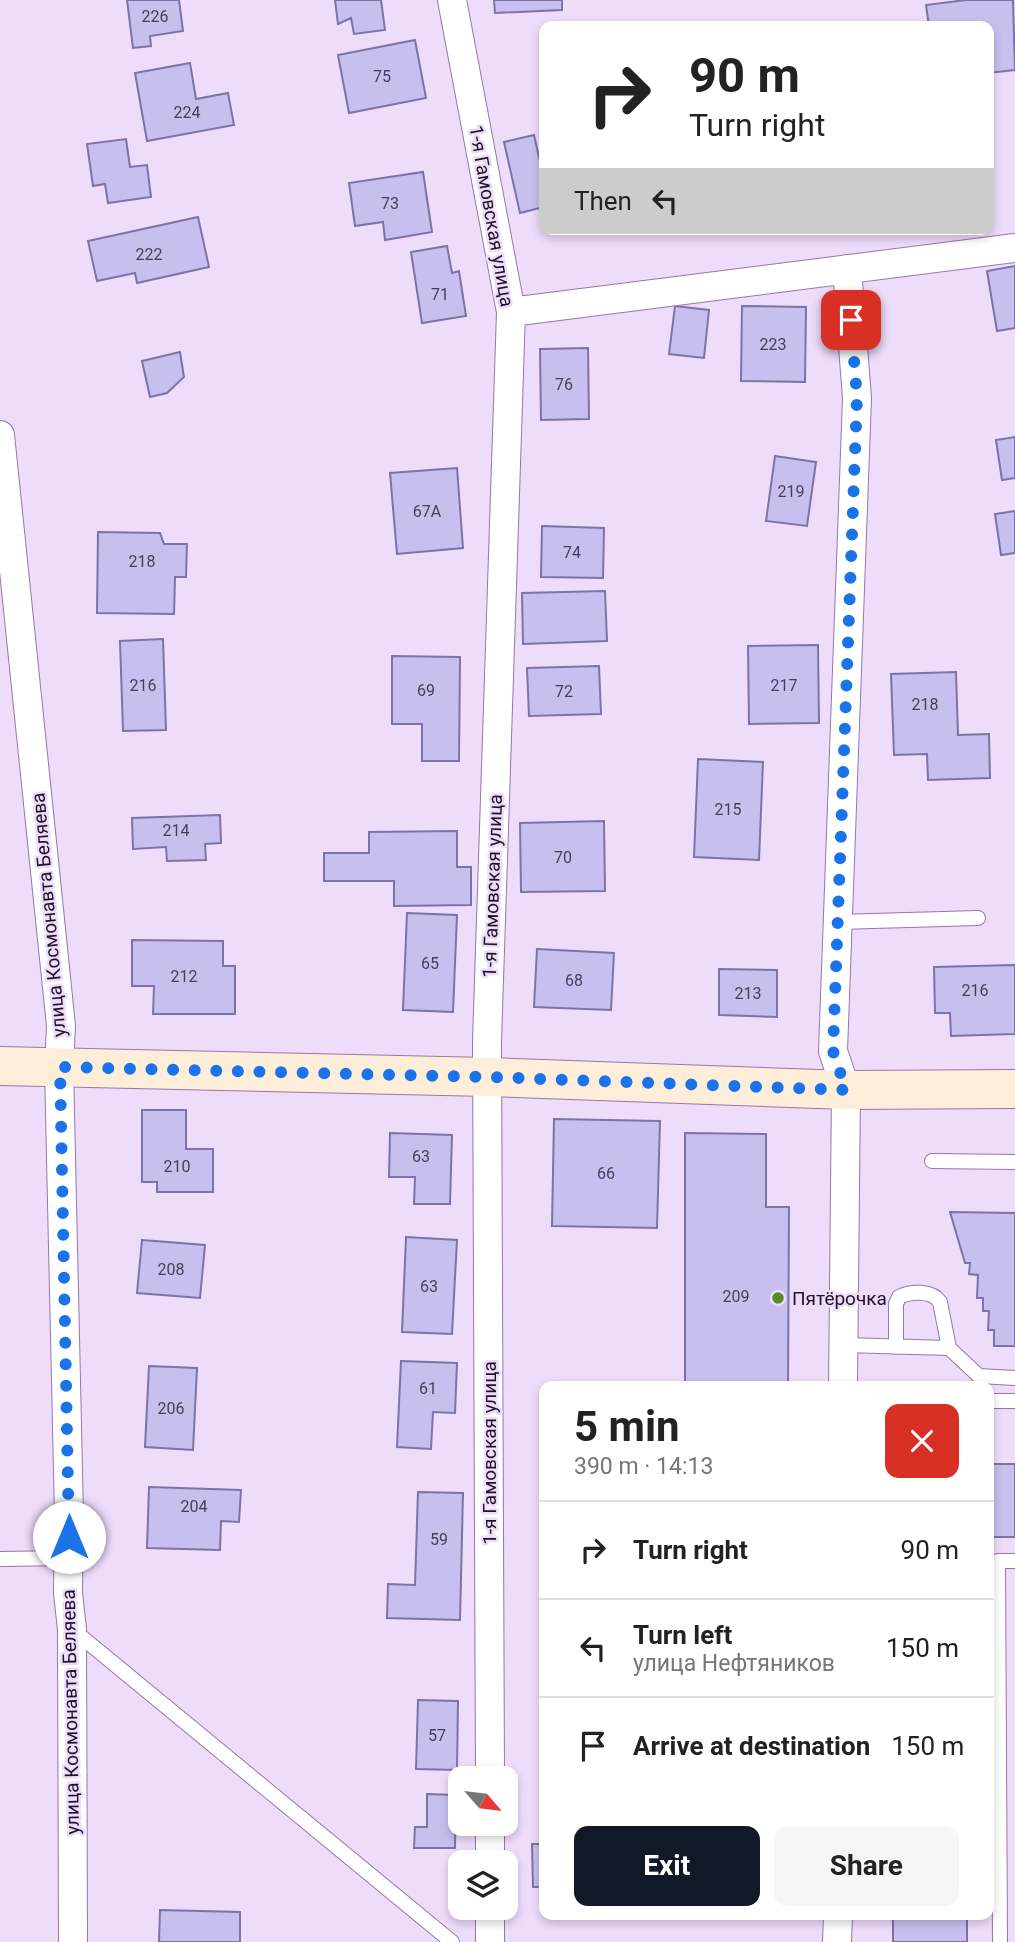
<!DOCTYPE html>
<html lang="en">
<head>
<meta charset="utf-8">
<style>
  :root { --surface:#fff; --page:#f6f6f6; --text:#222; --muted:#767676; --line:#e0e0e0; --accent:#111827 }
  body { margin:0; font-family:Roboto,sans-serif; background:var(--page); color:var(--text); height:100vh; display:flex; flex-direction:column; font-size:26px; white-space:nowrap }
  * { box-sizing:border-box; margin:0 }
  p { font-size:23px; color:var(--muted) }
  .icon { flex:none; width:38px; height:38px; fill:none; stroke:currentColor; stroke-width:2; stroke-linecap:round; stroke-linejoin:round }
  .map { position:relative; flex:1; overflow:hidden }
  .drawer { position:absolute; left:539px; top:1381px; width:455px; height:539px; display:flex; flex-direction:column; background:var(--surface); border-radius:14px; box-shadow:0 4px 10px #0003 }
  .drawer>* { flex:none }
  .top-card { position:absolute; left:539px; top:21px; width:455px; height:214px; border-radius:14px; box-shadow:0 4px 10px #0003; background:#fff; color:var(--text); overflow:hidden }
  .needle { width:46px; rotate:118deg }
  .controls { position:absolute; left:448px; top:1766px; display:grid; gap:14px }
  .controls a { display:grid; place-items:center; width:70px; height:70px; border-radius:14px; background:var(--surface); box-shadow:0 4px 10px #0003; font-size:35px }
  .pin { position:absolute; display:grid; place-items:center; width:60px; height:60px; color:#fff; margin:-30px; border-radius:14px; box-shadow:0 4px 10px #0006 }
  .me { position:absolute; width:77px; margin:-38px; rotate:0deg; stroke-linejoin:round; filter:drop-shadow(0 0 5px #0008) }
  .turn { display:flex; align-items:center; gap:24px; height:147px; padding:0 35px; font-size:32px }
  .turn .icon { width:91px; height:91px; stroke-width:2.5 }
  .turn b { display:block; font-size:49px; line-height:60px }
  .then { display:flex; align-items:center; height:66px; padding:0 35px; background:#0003; gap:14px; font-size:26px }
  .round { display:grid; place-items:center; flex:none; width:74px; height:74px; border-radius:14px; background:var(--page) }
  .head { display:flex; align-items:center; justify-content:space-between; height:119px; padding:0 35px }
  h1 { font-size:42px; font-weight:700; line-height:52px }
  .action { display:flex; gap:14px; margin-top:auto; padding:14px 35px }
  .action a { flex:1; height:80px; border-radius:14px; background:var(--accent); color:#fff; font-size:28px; font-weight:700; line-height:80px; text-align:center }
  .action a+a { background:var(--page); color:var(--text) }
  ul { padding:0; list-style:none }
  li { display:flex; align-items:center; gap:21px; height:98px; padding:0 35px; border-top:2px solid var(--line) }
  li div { flex:1 }
  li b { display:block; font-size:26px }
  li em { font-style:normal }
  .map>svg:first-child { display:block }
</style>
</head>
<body>
<div class="map">
<svg width="1015" height="1942" viewBox="0 0 1015 1942">
  <rect width="100%" height="100%" fill="#eedcfb"/>
  <path fill="#c7c0ef" stroke="#7c73a6" stroke-width="2" d="M127,0H179L183,31L150,36L151,46L133,48Z
    M335,0H381L385,30L354,34L351,18L338,24Z
    M494,0H562V10L495,13Z
    M966,0H1013L1015,70L989,73V26H929L926,5Z
    M415,40L426,98L349,113L338,55Z
    M190,63L196,99L228,93L234,125L147,141L135,73Z
    M534,135L541,166L544,165V207L520,213L504,142Z
    M126,139L130,167L147,165L151,197L108,203L105,184L93,186L87,144Z
    M423,172L432,232L385,240L383,222L355,226L349,183Z
    M198,217L209,267L137,283L135,273L97,281L88,241Z
    M447,246L452,273L459,271L466,316L422,323L411,252Z
    M1015,266V328L997,331L987,271Z
    M675,306L709,310L704,358L669,354Z
    M742,306L806,307L805,382L741,381Z
    M588,348L589,419L541,420L540,349Z
    M180,352L184,377L167,393L150,397L142,361Z
    M1015,437V478L1002,480L996,440Z
    M775,456L816,462L807,526L766,521Z
    M457,468L463,548L397,554L390,473Z
    M1015,511V553L1001,555L995,514Z
    M542,526L604,528L603,578L541,577Z
    M98,532L160,533L164,544H187L186,577H175L174,614L97,613Z
    M605,591L607,641L523,644L522,593Z
    M163,639L166,730L123,731L120,641Z
    M818,645L819,723L749,724L748,646Z
    M392,656L460,657L459,761H422V724H392Z
    M599,666L601,714L529,716L527,668Z
    M956,672L958,735L989,734L990,778L928,780L927,754L894,755L891,674Z
    M698,759L763,762L759,860L694,857Z
    M220,815L221,843L205,844L206,860L167,861L166,847L133,849L132,818Z
    M604,821L605,891L521,892L520,823Z
    M457,831V867H471V905L394,906V881H324V853H369V832Z
    M407,913L457,915L453,1012L403,1010Z
    M132,940L223,941V966H235V1014H153L154,986H132Z
    M537,949L614,953L611,1010L534,1007Z
    M1015,965V1034L951,1036L950,1013H935L934,967Z
    M719,969L777,970V1017L719,1015Z
    M142,1110H186V1149H213V1192H157V1182H142Z
    M554,1119L660,1121L657,1228L552,1226Z
    M390,1133L452,1135L450,1204H414L415,1177H389Z
    M685,1133L766,1134V1207H789L788,1386H685Z
    M950,1212L1015,1213V1346H994V1330H988L989,1311H983V1298H977L978,1275L969,1274L970,1263H965Z
    M406,1237L457,1240L452,1334L402,1332Z
    M142,1240L205,1245L200,1298L137,1293Z
    M401,1361L457,1363L455,1413L433,1412L431,1449L397,1447Z
    M149,1366L197,1368L193,1450L145,1447Z
    M989,1464H1015V1537H989Z
    M149,1487L241,1490L239,1522L221,1521L220,1550L147,1548Z
    M418,1492L463,1493L460,1620L387,1618L388,1584L415,1585Z
    M418,1700L458,1701L457,1770L416,1769Z
    M427,1794L456,1795L455,1848H414L415,1827H427Z
    M532,1844H544V1887H533Z
    M160,1910L240,1912V1942H159Z
    M893,1914H967V1942H893Z"/>
  <g fill="none" stroke-linecap="round" stroke-linejoin="round">
    <defs>
      <path id="service" d="M838,922L978,918
        M932,1161L1015,1162
        M844,1345L949,1348L979,1376L1015,1378
        M896,1347V1304L899,1297C910,1291 932,1290 940,1302L949,1348
        M989,1401H1015
        M0,1559L68,1558
        M73,1630L452,1942
        M1000,1942L998,1561H1015"/>
      <path id="minor" d="M452,0L511,312L487,1041L490,1778
        M511,312L1015,248
        M0,435L61,1026L59,1067L69,1516L68,1593L72,1629L73,1942
        M843,1386L846,1090L833,1051L857,398L847,269
        M490,1824V1862
        M490,1908V1942
        M837,1942L838,1914"/>
      <path id="secondary" d="M0,1066L488,1077L846,1090L1015,1089"/>
    </defs>
    <use href="#service" stroke="#9578a8" stroke-width="16"/>
    <use href="#minor" stroke="#9578a8" stroke-width="30"/>
    <use href="#secondary" stroke="#9578a8" stroke-width="40"/>
    <use href="#service" stroke="#fff" stroke-width="14"/>
    <use href="#minor" stroke="#fff" stroke-width="28"/>
    <use href="#secondary" stroke="#feeed9" stroke-width="38"/>
  </g>
  <g fill="none" stroke-linecap="round" stroke-linejoin="round">
    <path stroke="#1a73e8" stroke-width="12" stroke-dasharray="0 21.6" d="M69,1537L60,1067L488,1077L846,1090L833,1051L857,398L851,320"/>
  </g>
  <circle fill="#5b8c23" stroke="#eedcfb" stroke-width="2.5" cx="778" cy="1298" r="7"/>
  <g text-anchor="middle" stroke-width="5" stroke-linejoin="round" paint-order="stroke">
    <g font-size="16" fill="#493e58">
      <text x="155" y="22">226</text>
      <text x="382" y="82">75</text>
      <text x="187" y="118">224</text>
      <text x="390" y="209">73</text>
      <text x="149" y="260">222</text>
      <text x="440" y="300">71</text>
      <text x="773" y="350">223</text>
      <text x="564" y="390">76</text>
      <text x="791" y="497">219</text>
      <text x="427" y="517">67А</text>
      <text x="572" y="558">74</text>
      <text x="142" y="567">218</text>
      <text x="143" y="691">216</text>
      <text x="784" y="691">217</text>
      <text x="426" y="696">69</text>
      <text x="564" y="697">72</text>
      <text x="925" y="710">218</text>
      <text x="728" y="815">215</text>
      <text x="176" y="836">214</text>
      <text x="563" y="863">70</text>
      <text x="430" y="969">65</text>
      <text x="184" y="982">212</text>
      <text x="574" y="986">68</text>
      <text x="975" y="996">216</text>
      <text x="748" y="999">213</text>
      <text x="421" y="1162">63</text>
      <text x="177" y="1172">210</text>
      <text x="606" y="1179">66</text>
      <text x="171" y="1275">208</text>
      <text x="429" y="1292">63</text>
      <text x="736" y="1302">209</text>
      <text x="428" y="1394">61</text>
      <text x="171" y="1414">206</text>
      <text x="194" y="1512">204</text>
      <text x="439" y="1545">59</text>
      <text x="437" y="1741">57</text>
    </g>
    <g font-size="19" fill="#1f1326" stroke="#eedcfb">
      <text transform="translate(492 216) rotate(80)" y="7">1-я Гамовская улица</text>
      <text transform="translate(492 886) rotate(-88)" y="7">1-я Гамовская улица</text>
      <text transform="translate(48 915) rotate(-95)" y="7">улица Космонавта Беляева</text>
      <text transform="translate(489 1453) rotate(-90)" y="7">1-я Гамовская улица</text>
      <text transform="translate(70 1712) rotate(-91)" y="7">улица Космонавта Беляева</text>
    </g>
    <g font-size="19" fill="#1f1326" stroke="#eedcfb" text-anchor="start">
      <text x="792" y="1305">Пятёрочка</text>
    </g>
  </g>
</svg>
<div class="controls">
<a><svg class="needle" viewBox="-14 -14 28 28"><path d="M0-13l5 13h-10z" fill="#e53935"/><path d="M0 13l5-13h-10z" fill="#767676"/></svg></a>
<a><svg class="icon" aria-label="layers" viewBox="0 0 24 24"><path d="M12 4l9 5-9 5-9-5zM3 14l9 5 9-5"/></svg></a>
</div>
<div class="pin" style="left:851px;top:320px;background:#d93025"><svg class="icon" aria-label="arrive" viewBox="0 0 24 24"><path d="M6 21V4h12l-3 4 3 4H6"/></svg></div>
<svg class="me" style="left:69px;top:1537px" viewBox="-20 -20 40 40"><circle r="19" fill="#fff"/><path d="M0-13L10 11 0 6-10 11z" fill="#1a73e8"/></svg>
<div class="top-card">
<div class="turn"><svg class="icon" aria-label="right" viewBox="0 0 24 24"><path d="M7 20v-9h11M14 6l5 5-5 5"/></svg><div><b>90 m</b>Turn right</div></div>
<div class="then">Then<svg class="icon" aria-label="left" viewBox="0 0 24 24"><path d="M17 20v-9H6M10 6l-5 5 5 5"/></svg></div>
</div>
<section class="drawer">
<div class="head"><div><h1>5 min</h1><p>390 m · 14:13</p></div><a class="round" style="background:#d93025;color:#fff"><svg class="icon" aria-label="close" viewBox="0 0 24 24"><path d="M6 6l12 12M18 6L6 18"/></svg></a></div>
<ul>
<li><svg class="icon" aria-label="right" viewBox="0 0 24 24"><path d="M7 20v-9h11M14 6l5 5-5 5"/></svg><div><b>Turn right</b></div><em>90 m</em></li>
<li><svg class="icon" aria-label="left" viewBox="0 0 24 24"><path d="M17 20v-9H6M10 6l-5 5 5 5"/></svg><div><b>Turn left</b><p>улица Нефтяников</p></div><em>150 m</em></li>
<li><svg class="icon" aria-label="arrive" viewBox="0 0 24 24"><path d="M6 21V4h12l-3 4 3 4H6"/></svg><div><b>Arrive at destination</b></div><em>150 m</em></li>
</ul>
<div class="action"><a>Exit</a><a>Share</a></div>
</section>
</div>
</body>
</html>
